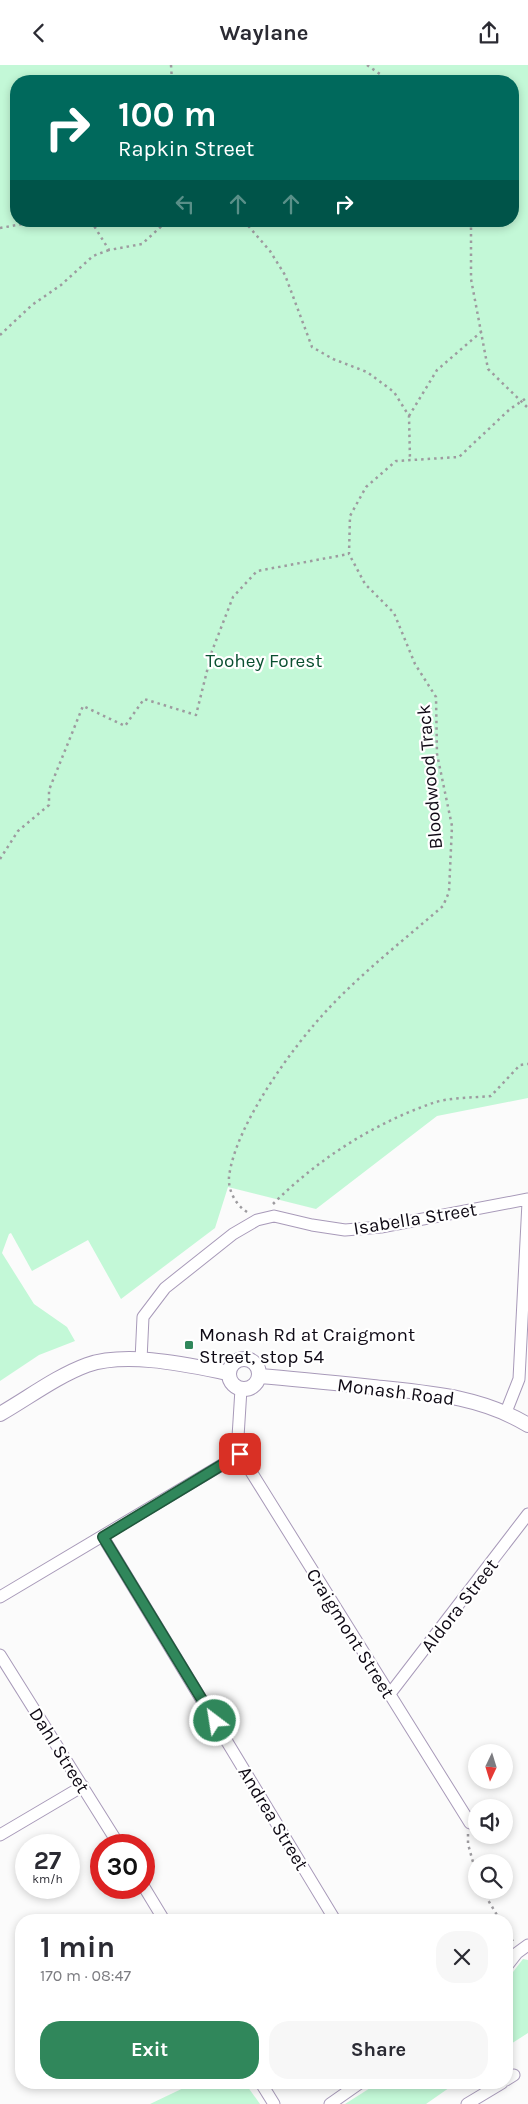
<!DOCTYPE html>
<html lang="en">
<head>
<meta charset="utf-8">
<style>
  :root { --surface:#fff; --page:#f7f7f7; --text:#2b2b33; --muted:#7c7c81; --accent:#30875b }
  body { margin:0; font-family:Karla,sans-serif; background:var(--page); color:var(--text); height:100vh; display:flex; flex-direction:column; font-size:19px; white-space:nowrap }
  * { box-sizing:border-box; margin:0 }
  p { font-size:16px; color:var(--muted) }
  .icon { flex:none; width:28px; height:28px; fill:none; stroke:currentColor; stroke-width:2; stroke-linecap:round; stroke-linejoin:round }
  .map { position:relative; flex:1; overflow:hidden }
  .side { position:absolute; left:15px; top:1849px; width:498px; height:175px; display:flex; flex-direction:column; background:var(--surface); border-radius:20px; box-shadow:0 2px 8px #0003 }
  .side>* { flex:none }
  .hud { position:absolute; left:10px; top:10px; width:509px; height:152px; border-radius:20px; box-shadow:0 2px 8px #0003; background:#00695c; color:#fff; overflow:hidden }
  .needle { width:32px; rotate:184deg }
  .fabs { position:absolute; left:468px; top:1679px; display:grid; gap:10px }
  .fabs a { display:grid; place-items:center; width:45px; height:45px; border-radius:50%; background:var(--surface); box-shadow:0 2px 8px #0003; font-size:25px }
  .speed { position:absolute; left:15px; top:1769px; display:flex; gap:10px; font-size:25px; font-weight:700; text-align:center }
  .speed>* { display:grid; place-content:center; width:65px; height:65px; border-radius:50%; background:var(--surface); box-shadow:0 2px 8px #0003; line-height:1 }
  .speed small { font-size:12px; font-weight:400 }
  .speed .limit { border:8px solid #d22; background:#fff; color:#111 }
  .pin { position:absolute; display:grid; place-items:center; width:42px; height:42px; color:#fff; margin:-21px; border-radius:10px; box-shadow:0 2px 8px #0006 }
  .me { position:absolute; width:55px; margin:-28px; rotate:329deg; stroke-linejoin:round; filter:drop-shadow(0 0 4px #0008) }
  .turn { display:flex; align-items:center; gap:18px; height:105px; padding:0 25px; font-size:22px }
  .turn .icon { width:65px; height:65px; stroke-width:2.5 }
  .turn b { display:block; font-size:35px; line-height:42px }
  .lanes { display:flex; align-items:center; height:48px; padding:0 25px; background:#0003; justify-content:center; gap:25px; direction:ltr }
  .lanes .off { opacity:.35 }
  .round { display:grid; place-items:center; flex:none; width:52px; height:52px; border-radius:20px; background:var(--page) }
  .head { display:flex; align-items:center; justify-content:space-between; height:85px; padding:0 25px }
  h1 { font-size:30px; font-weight:700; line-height:38px }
  .button { display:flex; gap:10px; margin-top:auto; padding:10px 25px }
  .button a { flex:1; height:58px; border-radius:20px; background:var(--accent); color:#fff; font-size:20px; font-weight:700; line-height:58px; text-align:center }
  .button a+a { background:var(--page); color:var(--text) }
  header { display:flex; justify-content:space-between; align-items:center; height:65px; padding:0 25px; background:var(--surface); font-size:22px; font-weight:700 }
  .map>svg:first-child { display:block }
</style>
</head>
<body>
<header><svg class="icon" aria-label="back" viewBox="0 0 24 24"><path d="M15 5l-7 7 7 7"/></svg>Waylane<svg class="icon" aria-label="share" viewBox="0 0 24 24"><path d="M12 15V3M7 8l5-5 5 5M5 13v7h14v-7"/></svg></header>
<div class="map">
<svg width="528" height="2039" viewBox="0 0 528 2039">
  <rect width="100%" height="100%" fill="#fbfbfb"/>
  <path fill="#c3f8d7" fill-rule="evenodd" d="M0,0H528V1033L437,1051L316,1144L228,1122L215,1163L121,1234L88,1175L32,1206L11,1168L9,1169L2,1188L34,1239L67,1262L75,1276L39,1290L0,1316ZM16,16H512V156H16Z
    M523,1894L528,1895V1968L506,1982V1916Z
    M194,2018H245L260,2039H150Z
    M378,2018H456L426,2039H345Z"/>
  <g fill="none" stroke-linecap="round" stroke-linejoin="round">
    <defs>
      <path id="minor" d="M141,1295L143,1252L165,1223L233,1169L257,1155L274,1151L312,1160L345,1165L381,1162L528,1134
        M241,1324L238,1372L240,1389L470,1758
        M506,1347L519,1314L528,1137
        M103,1472L335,1855
        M0,1532L240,1389
        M0,1590L119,1780
        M389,1630L528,1449
        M0,1770L83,1721
        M144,1822L164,1855
        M506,1902L517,1888L528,1880
        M506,2015L514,2010
        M261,2018L274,2039
        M330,2039L360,2018
        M467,2039L502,2018"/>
      <path id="tertiary" d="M229 1309a15 15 0 1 1 30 0a15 15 0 1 1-30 0Z
        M259,1311C297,1314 335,1318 373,1322C429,1328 480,1331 528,1360
        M0,1349C28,1333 57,1311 87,1300C127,1286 188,1300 229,1308"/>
    </defs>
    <use href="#minor" stroke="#a89ab9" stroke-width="13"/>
    <use href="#tertiary" stroke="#a89ab9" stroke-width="16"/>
    <path stroke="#9d9b9f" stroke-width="2.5" stroke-dasharray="2.5 4" stroke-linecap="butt" d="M171,0L172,16
      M367,0L390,16
      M91,156L109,185L142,179L167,156
      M244,156L270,186L285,210L312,282L333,294L367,307L394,327L409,351L410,395
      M471,156V214L488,304L528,343
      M0,163L40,156
      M0,270L32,240L61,220L93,191L109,185
      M409,351L437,305L481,267
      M0,794L18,766L49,740V725L83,641L125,661L144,634L196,650L212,586L233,532L257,506L349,489
      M273,1139C317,1095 371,1060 430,1039C448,1032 472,1033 491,1031L520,1000L528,999
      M247,1147C236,1140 228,1126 229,1112C235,1060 294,980 329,943C364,906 405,874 443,841L449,827L452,761L437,689L436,632L415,599L394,548L365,519L349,489L350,451L366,422L396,396L459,392L510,344L528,332
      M468,1769V1779L476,1808
      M482,1825L500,1855
      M506,1864L513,1876"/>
    <use href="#minor" stroke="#fff" stroke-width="11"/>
    <use href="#tertiary" stroke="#fff" stroke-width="14"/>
  </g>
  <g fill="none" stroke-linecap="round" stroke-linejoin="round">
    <defs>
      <path id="route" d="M215,1656L103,1472L240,1389"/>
    </defs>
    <use href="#route" stroke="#1f583b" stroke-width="12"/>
    <use href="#route" stroke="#30875b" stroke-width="9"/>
  </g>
  <rect fill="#30875b" stroke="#fff" stroke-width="2" x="184" y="1275" width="10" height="10" rx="2.5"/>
  <g text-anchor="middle" stroke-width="4.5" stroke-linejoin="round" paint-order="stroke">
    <g font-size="19" fill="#0b5031" stroke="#fff">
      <text x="264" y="602">Toohey Forest</text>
    </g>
    <g font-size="19" fill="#0f0a15" stroke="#fff">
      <text transform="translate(429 712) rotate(-95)" y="7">Bloodwood Track</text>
      <text transform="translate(415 1153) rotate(-9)" y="7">Isabella Street</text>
      <text transform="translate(396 1326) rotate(7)" y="7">Monash Road</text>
      <text transform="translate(459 1540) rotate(-52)" y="7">Aldora Street</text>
      <text transform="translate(351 1568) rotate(58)" y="7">Craigmont Street</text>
      <text transform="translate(60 1685) rotate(58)" y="7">Dahl Street</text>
      <text transform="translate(274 1753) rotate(59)" y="7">Andrea Street</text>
    </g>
    <g font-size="19" fill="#0f0a15" stroke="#fff" text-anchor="start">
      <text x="199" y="1276">Monash Rd at Craigmont<tspan x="199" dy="22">Street, stop 54</tspan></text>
    </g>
  </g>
</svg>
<div class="fabs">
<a><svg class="needle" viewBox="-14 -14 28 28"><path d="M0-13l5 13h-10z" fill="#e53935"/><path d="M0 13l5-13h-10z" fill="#7c7c81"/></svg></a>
<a><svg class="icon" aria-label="sound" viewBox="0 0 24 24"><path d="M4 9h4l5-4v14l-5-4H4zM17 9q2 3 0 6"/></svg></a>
<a><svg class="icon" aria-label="search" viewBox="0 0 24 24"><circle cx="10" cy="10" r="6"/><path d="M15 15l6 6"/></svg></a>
</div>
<div class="speed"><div>27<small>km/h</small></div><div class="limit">30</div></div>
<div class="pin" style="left:240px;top:1389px;background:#d93025"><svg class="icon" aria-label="arrive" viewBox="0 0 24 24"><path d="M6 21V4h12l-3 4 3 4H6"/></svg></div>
<svg class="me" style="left:215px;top:1656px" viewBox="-20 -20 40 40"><circle r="17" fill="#30875b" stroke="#fff" stroke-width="3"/><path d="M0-11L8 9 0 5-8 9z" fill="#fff"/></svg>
<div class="hud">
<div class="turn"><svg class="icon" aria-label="right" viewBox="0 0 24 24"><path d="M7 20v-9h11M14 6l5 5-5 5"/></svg><div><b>100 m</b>Rapkin Street</div></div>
<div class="lanes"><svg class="icon off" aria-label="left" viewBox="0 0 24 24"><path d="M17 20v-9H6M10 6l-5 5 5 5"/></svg><svg class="icon off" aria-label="ahead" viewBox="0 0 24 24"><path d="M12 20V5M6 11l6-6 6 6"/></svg><svg class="icon off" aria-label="ahead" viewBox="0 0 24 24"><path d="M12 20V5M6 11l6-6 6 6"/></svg><svg class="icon" aria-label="right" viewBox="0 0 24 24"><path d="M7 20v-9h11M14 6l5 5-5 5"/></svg></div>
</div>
<section class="side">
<div class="head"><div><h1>1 min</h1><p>170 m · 08:47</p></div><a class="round"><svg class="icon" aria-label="close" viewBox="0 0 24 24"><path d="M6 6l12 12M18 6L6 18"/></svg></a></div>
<div class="button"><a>Exit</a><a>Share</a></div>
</section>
</div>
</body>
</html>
